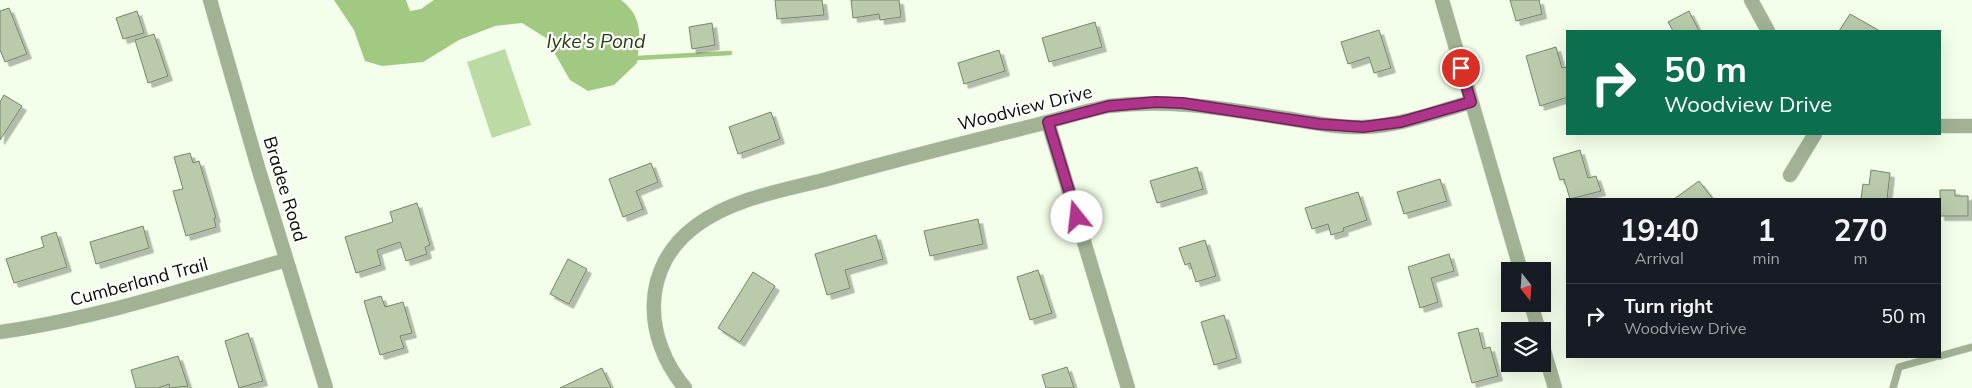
<!DOCTYPE html>
<html lang="en">
<head>
<meta charset="utf-8">
<style>
  :root { --surface:#171b24; --page:#242831; --text:#f1f3f6; --muted:#9ea1a6; --line:#363941 }
  body { margin:0; font-family:Mulish,sans-serif; background:var(--page); color:var(--text); height:100vh; display:flex; flex-direction:column; font-size:19px; white-space:nowrap }
  * { box-sizing:border-box; margin:0 }
  p { font-size:16px; color:var(--muted) }
  .icon { flex:none; width:28px; height:28px; fill:none; stroke:currentColor; stroke-width:2; stroke-linecap:round; stroke-linejoin:round }
  .map { position:relative; flex:1; overflow:hidden }
  .side { position:absolute; left:1566px; top:198px; width:375px; height:160px; display:flex; flex-direction:column; background:var(--surface); border-radius:0px; box-shadow:0 5px 20px #0002 }
  .side>* { flex:none }
  .banner { position:absolute; left:1566px; top:30px; width:375px; height:105px; border-radius:0px; box-shadow:0 5px 20px #0002; background:#0b6e4f; color:#fff; overflow:hidden }
  .needle { width:32px; rotate:163deg }
  .controls { position:absolute; left:1501px; top:262px; display:grid; gap:10px }
  .controls a { display:grid; place-items:center; width:50px; height:50px; border-radius:0px; background:var(--surface); box-shadow:0 5px 20px #0002; font-size:25px }
  .pin { position:absolute; display:grid; place-items:center; width:42px; height:42px; color:#fff; margin:-21px; border:2px solid #fff; border-radius:50%; box-shadow:0 1px 5px #0007 }
  .me { position:absolute; width:55px; margin:-28px; rotate:344deg; stroke-linejoin:round; filter:drop-shadow(0 0 4px #0008) }
  .turn { display:flex; align-items:center; gap:18px; height:105px; padding:0 15px; font-size:22px }
  .turn .icon { width:65px; height:65px; stroke-width:2.5 }
  .turn b { display:block; font-size:35px; line-height:42px }
  .eta { display:flex; justify-content:space-evenly; align-items:center; height:85px; text-align:center }
  .eta b { font-size:30px; font-weight:700; line-height:35px }
  ul { padding:0; list-style:none }
  li { display:flex; align-items:center; gap:15px; height:65px; padding:0 15px; border-top:1px solid var(--line) }
  li div { flex:1 }
  li b { display:block; font-size:19px }
  li em { font-style:normal }
  .map>svg:first-child { display:block }
</style>
</head>
<body>
<div class="map">
<svg width="1972" height="388" viewBox="0 0 1972 388">
  <defs>
    <filter id="shadow"><feDropShadow dx="4.5" dy="4.5" stdDeviation="0" flood-color="#0004"/></filter>
  </defs>
  <rect width="100%" height="100%" fill="#f3ffea"/>
  <path fill="#bcdaa4" d="M505,49L531,125L492,138L467,62Z"/>
  <path fill="#a2c981" d="M334,0H406L410,11L421,9L434,0H621C644,17 640,38 637,63L614,85L588,91L570,80L546,38L522,23L495,26L459,40L423,62L382,66L365,61L354,30Z"/>
  <g fill="none" stroke-linecap="round" stroke-linejoin="round">
    <path stroke="#a2c981" stroke-width="4.5" d="M637,58L730,53"/>
  </g>
  <path fill="#b9cbab" stroke="#758768" filter="url(#shadow)" d="M775,0H822L824,15L777,19Z
    M851,0H899L901,17L880,20L879,14L853,18Z
    M1510,0H1539L1542,14L1516,21Z
    M9,8L27,54L5,62L0,50V11Z
    M137,11L144,33L123,39L116,18Z
    M1689,11L1699,31H1673L1668,22Z
    M1850,14L1880,31H1839Z
    M1095,22L1102,47L1049,62L1042,38Z
    M712,23L715,45L692,49L689,27Z
    M1379,30L1391,68L1374,73L1369,57L1348,64L1341,42Z
    M154,34L168,76L148,83L135,40Z
    M1556,47L1562,68L1568,67V97L1540,106L1526,56Z
    M999,50L1005,71L964,84L958,63Z
    M4,95L22,106L0,140V102Z
    M771,112L780,139L738,154L729,127Z
    M1580,150L1588,178L1596,176L1601,191L1570,199L1564,179L1560,180L1553,158Z
    M190,153L193,163L199,161L216,218H214L216,227L186,236L173,191L183,189L174,157Z
    M651,163L658,182L636,191L643,209L623,217L609,179Z
    M1197,167L1203,189L1157,203L1150,181Z
    M1871,170L1890,173L1887,199H1861L1863,184L1869,185Z
    M1440,179L1447,201L1404,214L1397,192Z
    M1699,181L1713,199H1674Z
    M1940,190H1955V196H1968V216H1940Z
    M1358,192L1367,220L1343,228L1344,231L1331,235L1328,224L1312,229L1305,208Z
    M417,203L430,245L425,247L427,254L406,261L400,242L377,250L381,265L356,273L345,237L393,222L390,212Z
    M978,219L983,244L930,256L924,231Z
    M143,226L149,248L96,264L90,242Z
    M56,232L67,267L14,283L6,259L44,247L41,237Z
    M876,235L883,259L845,270L850,288L827,295L815,254Z
    M1205,240L1216,276L1196,282L1190,263L1185,265L1179,248Z
    M1449,254L1454,271L1431,278L1438,302L1420,308L1408,267Z
    M568,259L587,269L569,304L550,294Z
    M1038,270L1052,313L1030,320L1017,277Z
    M753,272L775,286L740,342L718,328Z
    M381,296L385,307L403,302L412,333L400,336L404,348L380,355L364,301Z
    M1224,315L1237,358L1214,365L1201,322Z
    M1478,328L1483,349L1490,347L1498,376L1472,383L1458,333Z
    M248,333L263,381L239,388L225,341Z
    M178,356L188,386L170,388L169,384L158,388H136L131,370Z
    M1067,367L1074,388H1046L1042,375Z
    M602,368L611,388H560Z"/>
  <g fill="none" stroke-linecap="round" stroke-linejoin="round">
    <defs>
      <path id="lane" d="M1940,356L1972,347
        M1893,388L1899,367L1938,356"/>
      <path id="street" d="M210,0L257,164L326,388
        M1442,0L1521,271
        M1751,0L1768,31
        M1048,122L1128,388
        M1940,126H1972
        M1790,175L1815,134
        M1531,304L1539,331
        M0,332C98,318 192,287 286,260
        M1542,344L1555,388
        M685,388C643,338 640,266 697,225C735,197 787,190 831,178C899,159 967,142 1036,125C1060,119 1084,111 1109,106C1172,98 1229,110 1291,119C1315,123 1340,128 1363,127C1400,126 1436,112 1471,102"/>
    </defs>
    <use href="#lane" stroke="#cdd8c5" stroke-width="8"/>
    <use href="#street" stroke="#cdd8c5" stroke-width="15"/>
    <use href="#lane" stroke="#a1b394" stroke-width="7"/>
    <use href="#street" stroke="#a1b394" stroke-width="14"/>
  </g>
  <g fill="none" stroke-linecap="round" stroke-linejoin="round">
    <defs>
      <path id="route" d="M1077,217L1048,122L1109,106L1156,102L1182,103L1319,124L1363,127L1401,122L1471,102L1461,68"/>
    </defs>
    <use href="#route" stroke="#71225a" stroke-width="12"/>
    <use href="#route" stroke="#ae358a" stroke-width="9"/>
  </g>
  <g text-anchor="middle" stroke-width="4.5" stroke-linejoin="round" paint-order="stroke">
    <g font-size="18" fill="#080e04" stroke="#fff">
      <text transform="translate(1025 108) rotate(-14)" y="6">Woodview Drive</text>
      <text transform="translate(285 189) rotate(73)" y="6">Bradee Road</text>
      <text transform="translate(139 282) rotate(-15)" y="6">Cumberland Trail</text>
    </g>
    <g font-size="19" font-style="italic" fill="#263e0a" stroke="#fff">
      <text x="596" y="48">Iyke's Pond</text>
    </g>
  </g>
</svg>
<div class="controls">
<a><svg class="needle" viewBox="-14 -14 28 28"><path d="M0-13l5 13h-10z" fill="#e53935"/><path d="M0 13l5-13h-10z" fill="#9ea1a6"/></svg></a>
<a><svg class="icon" aria-label="layers" viewBox="0 0 24 24"><path d="M12 4l9 5-9 5-9-5zM3 14l9 5 9-5"/></svg></a>
</div>
<div class="pin" style="left:1461px;top:68px;background:#d93025"><svg class="icon" aria-label="arrive" viewBox="0 0 24 24"><path d="M6 21V4h12l-3 4 3 4H6"/></svg></div>
<svg class="me" style="left:1077px;top:217px" viewBox="-20 -20 40 40"><circle r="19" fill="#fff"/><path d="M0-13L10 11 0 6-10 11z" fill="#ae358a"/></svg>
<div class="banner">
<div class="turn"><svg class="icon" aria-label="right" viewBox="0 0 24 24"><path d="M7 20v-9h11M14 6l5 5-5 5"/></svg><div><b>50 m</b>Woodview Drive</div></div>
</div>
<section class="side">
<div class="eta">
<div><b>19:40</b><p>Arrival</p></div>
<div><b>1</b><p>min</p></div>
<div><b>270</b><p>m</p></div>
</div>
<ul>
<li><svg class="icon" aria-label="right" viewBox="0 0 24 24"><path d="M7 20v-9h11M14 6l5 5-5 5"/></svg><div><b>Turn right</b><p>Woodview Drive</p></div><em>50 m</em></li>
</ul>
</section>
</div>
</body>
</html>
